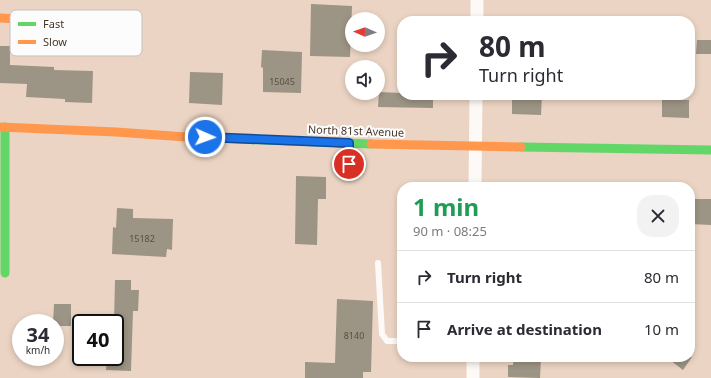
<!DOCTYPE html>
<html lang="en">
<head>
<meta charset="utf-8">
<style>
  :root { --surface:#fff; --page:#f2f2f3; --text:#2b2b33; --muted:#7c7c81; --line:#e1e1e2 }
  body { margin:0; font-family:"Noto Sans",sans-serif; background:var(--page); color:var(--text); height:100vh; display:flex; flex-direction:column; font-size:15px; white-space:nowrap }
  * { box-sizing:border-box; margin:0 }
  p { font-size:13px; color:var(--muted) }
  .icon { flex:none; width:22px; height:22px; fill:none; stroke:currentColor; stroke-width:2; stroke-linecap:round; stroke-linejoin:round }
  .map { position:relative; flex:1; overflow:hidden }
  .sheet { position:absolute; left:397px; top:182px; width:298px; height:180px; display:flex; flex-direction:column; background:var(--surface); border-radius:16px; box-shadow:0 2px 6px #0003 }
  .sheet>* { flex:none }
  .banner { position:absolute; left:397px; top:16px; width:298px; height:84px; border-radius:16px; box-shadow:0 2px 6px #0003; background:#fff; color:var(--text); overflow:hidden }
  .needle { width:26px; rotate:272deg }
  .controls { position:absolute; left:345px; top:12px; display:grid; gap:8px }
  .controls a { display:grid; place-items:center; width:40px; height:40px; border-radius:50%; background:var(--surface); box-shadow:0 2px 6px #0003; font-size:20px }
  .speed { position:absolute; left:12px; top:314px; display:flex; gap:8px; font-size:20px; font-weight:700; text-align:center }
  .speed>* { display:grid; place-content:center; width:52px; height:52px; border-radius:50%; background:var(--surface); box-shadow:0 2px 6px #0003; line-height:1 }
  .speed small { font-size:10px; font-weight:400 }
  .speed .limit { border:2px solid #111; border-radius:6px; background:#fff; color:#111 }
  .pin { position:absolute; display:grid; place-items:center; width:34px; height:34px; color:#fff; margin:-17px; border:2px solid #fff; border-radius:50%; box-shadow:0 1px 4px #0007 }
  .me { position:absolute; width:44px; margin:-22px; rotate:92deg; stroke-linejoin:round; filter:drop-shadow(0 0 3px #0008) }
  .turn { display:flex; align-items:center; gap:14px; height:84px; padding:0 16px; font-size:18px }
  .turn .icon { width:52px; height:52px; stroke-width:2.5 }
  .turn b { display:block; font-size:28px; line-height:34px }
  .round { display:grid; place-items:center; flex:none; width:42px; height:42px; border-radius:16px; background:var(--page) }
  .headline { display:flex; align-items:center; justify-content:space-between; height:68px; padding:0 16px }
  h1 { font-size:24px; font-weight:700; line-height:30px; color:#1e9e55 }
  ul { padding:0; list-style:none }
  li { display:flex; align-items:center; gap:12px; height:52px; padding:0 16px; border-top:1px solid var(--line) }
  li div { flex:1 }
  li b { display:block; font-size:15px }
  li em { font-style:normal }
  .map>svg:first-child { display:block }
</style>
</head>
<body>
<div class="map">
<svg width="711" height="378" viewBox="0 0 711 378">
  <rect width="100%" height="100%" fill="#ebd4c3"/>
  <path fill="#9c9484" d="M311,4L352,6L350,57L310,56Z
    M697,40H711V54H696Z
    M0,46H10V65L54,67V70L93,71L92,103L65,102V99L26,97L27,84L0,83Z
    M262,50L302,52L301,93L263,92V68L261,67Z
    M190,72L223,73L222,105L189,103Z
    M379,92L402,93V95H433V108L378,107Z
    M512,95H542L541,115L512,114Z
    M662,95H680V100H689V118L662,117Z
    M296,176L326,177V199H318L317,245L295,244Z
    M690,199H711V225L690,224Z
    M117,208L133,209V218L173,219L172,250L167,249L166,257L112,254L113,227L116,228Z
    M115,280H131V290H139L138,311H133L131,371L106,370L107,357H115V323H114Z
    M337,299L373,301L371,372H363V378H305V362L335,363Z
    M54,304H71V326H55V323H53Z
    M514,357H541L540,378L508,377V365H513Z
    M666,357H692L683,370Z"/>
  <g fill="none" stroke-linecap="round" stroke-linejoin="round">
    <path stroke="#fcf9f6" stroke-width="6" d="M349,164V146
      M378,263L382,334L387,341H402"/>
    <path stroke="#fcf9f6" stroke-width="13" d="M477,21V0
      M475,187L476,95
      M473,378V357"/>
    <path stroke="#63d668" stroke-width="9" d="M5,127V273
      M186,137L371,144
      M521,147L711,150"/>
    <path stroke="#ff974d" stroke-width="9" d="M0,18L36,20L68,33
      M0,127L116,132L186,137
      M371,144L521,147"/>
  </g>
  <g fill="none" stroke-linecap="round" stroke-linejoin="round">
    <defs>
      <path id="route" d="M205,137L349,143V164"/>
    </defs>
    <use href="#route" stroke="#114b97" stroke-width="10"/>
    <use href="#route" stroke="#1a73e8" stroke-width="7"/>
  </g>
  <g text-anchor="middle" stroke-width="4" stroke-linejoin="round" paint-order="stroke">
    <g font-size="9" fill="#5c4e40">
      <text x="282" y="85">15045</text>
      <text x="142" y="242">15182</text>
      <text x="354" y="339">8140</text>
    </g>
    <g font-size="11" fill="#463629" stroke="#fcfcfc">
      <text transform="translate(356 131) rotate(2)" y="4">North 81st Avenue</text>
    </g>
  </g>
  <rect x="10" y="10" width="132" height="46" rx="6" fill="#fcfcfc" stroke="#c5c1bd" stroke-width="1"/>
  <rect x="18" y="22" width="18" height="4" fill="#63d668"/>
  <rect x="18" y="40" width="18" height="4" fill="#ff974d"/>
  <g font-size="11" fill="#463629">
    <text x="43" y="28">Fast</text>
    <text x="43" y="46">Slow</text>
  </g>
</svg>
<div class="controls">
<a><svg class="needle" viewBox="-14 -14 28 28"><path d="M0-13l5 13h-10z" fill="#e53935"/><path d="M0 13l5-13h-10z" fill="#7c7c81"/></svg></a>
<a><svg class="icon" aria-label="sound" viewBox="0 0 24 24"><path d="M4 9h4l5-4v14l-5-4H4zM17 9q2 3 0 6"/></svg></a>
</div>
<div class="speed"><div>34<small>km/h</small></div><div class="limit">40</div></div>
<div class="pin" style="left:349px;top:164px;background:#d93025"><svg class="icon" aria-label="arrive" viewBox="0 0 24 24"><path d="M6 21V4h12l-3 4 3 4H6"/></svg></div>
<svg class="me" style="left:205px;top:137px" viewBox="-20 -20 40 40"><circle r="17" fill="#1a73e8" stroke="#fff" stroke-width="3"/><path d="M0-11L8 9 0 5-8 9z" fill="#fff"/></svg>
<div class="banner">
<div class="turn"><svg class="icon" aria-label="right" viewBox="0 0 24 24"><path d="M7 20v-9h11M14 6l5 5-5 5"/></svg><div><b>80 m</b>Turn right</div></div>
</div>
<section class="sheet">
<div class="headline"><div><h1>1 min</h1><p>90 m · 08:25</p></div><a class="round"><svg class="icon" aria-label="close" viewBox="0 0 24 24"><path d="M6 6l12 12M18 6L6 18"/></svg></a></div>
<ul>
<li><svg class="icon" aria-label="right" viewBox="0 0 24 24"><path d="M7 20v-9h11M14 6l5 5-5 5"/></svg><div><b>Turn right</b></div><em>80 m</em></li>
<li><svg class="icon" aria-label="arrive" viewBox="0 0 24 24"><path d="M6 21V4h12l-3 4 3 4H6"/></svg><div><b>Arrive at destination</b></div><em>10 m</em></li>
</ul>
</section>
</div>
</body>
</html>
